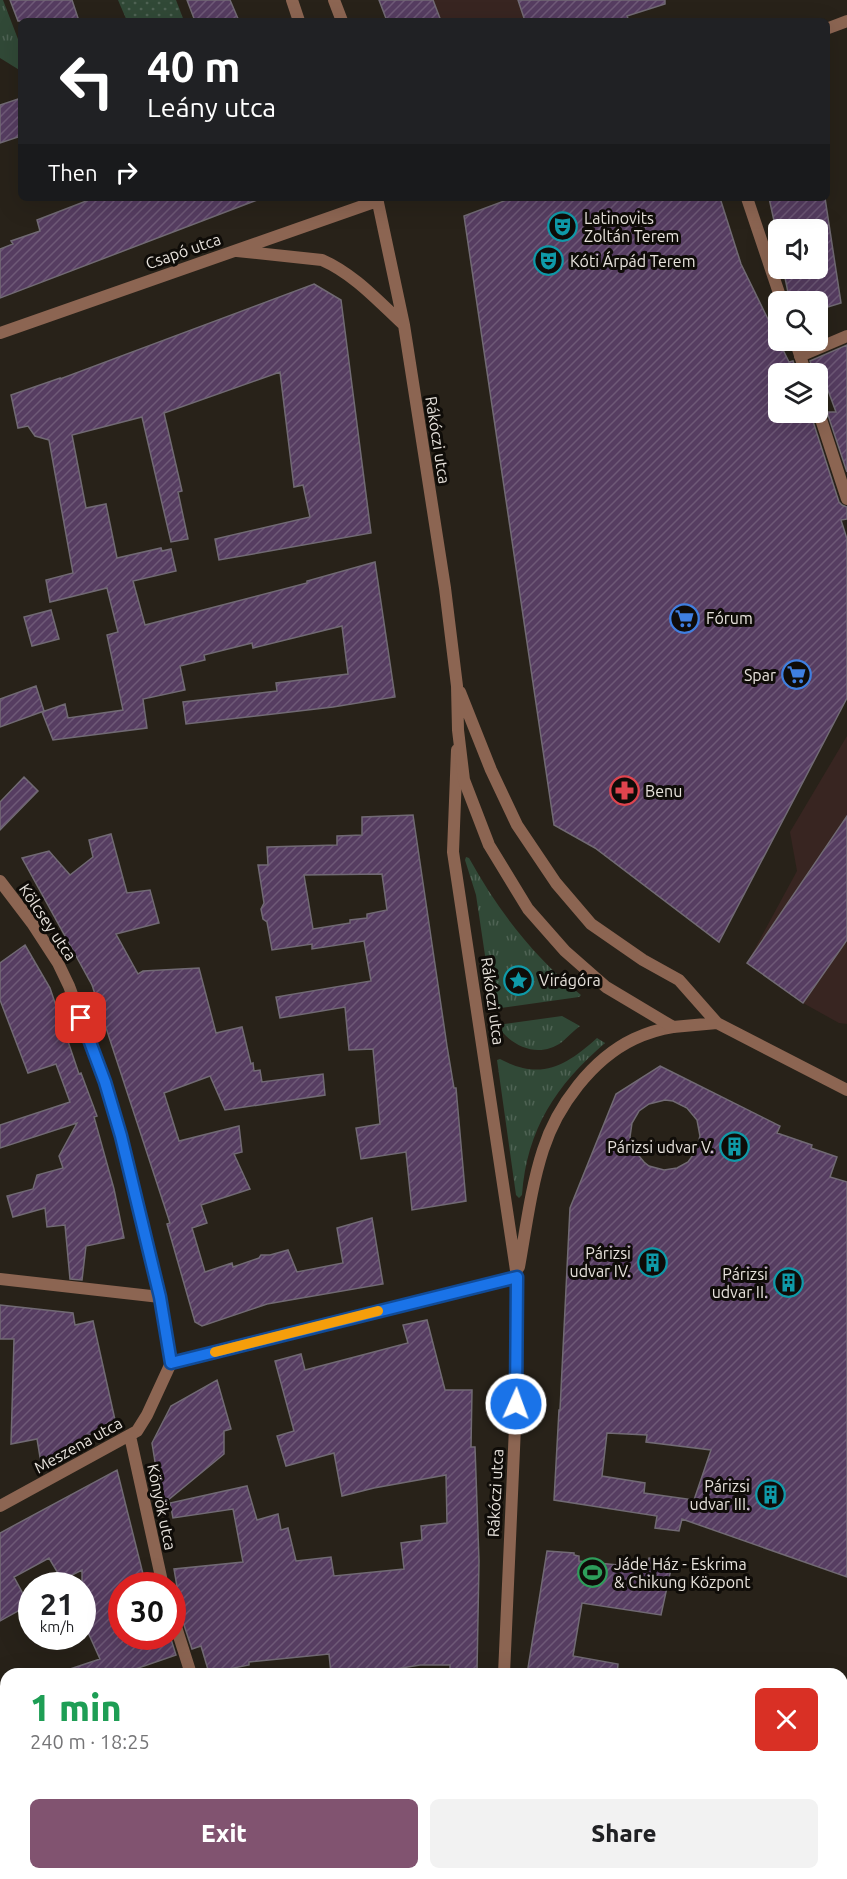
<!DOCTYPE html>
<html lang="en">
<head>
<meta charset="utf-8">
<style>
  :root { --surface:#fff; --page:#f2f2f2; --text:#202124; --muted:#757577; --accent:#815370 }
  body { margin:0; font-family:Ubuntu,sans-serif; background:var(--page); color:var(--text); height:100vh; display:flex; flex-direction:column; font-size:22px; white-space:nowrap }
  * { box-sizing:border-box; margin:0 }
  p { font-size:20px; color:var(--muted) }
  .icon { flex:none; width:33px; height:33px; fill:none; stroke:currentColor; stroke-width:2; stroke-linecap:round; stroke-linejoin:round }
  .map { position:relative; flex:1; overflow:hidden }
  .sheet { position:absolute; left:0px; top:1668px; width:848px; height:212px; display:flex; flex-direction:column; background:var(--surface); border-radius:18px 18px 0 0; box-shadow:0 6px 24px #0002 }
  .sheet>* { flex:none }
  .hud { position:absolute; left:18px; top:18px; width:812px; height:183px; border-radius:9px; box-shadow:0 6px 24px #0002; background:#202124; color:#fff; overflow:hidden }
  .fabs { position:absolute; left:768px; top:219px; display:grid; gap:12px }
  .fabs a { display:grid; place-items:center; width:60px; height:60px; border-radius:9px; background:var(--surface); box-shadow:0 6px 24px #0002; font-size:30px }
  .speed { position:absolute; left:18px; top:1572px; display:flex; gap:12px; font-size:30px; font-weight:700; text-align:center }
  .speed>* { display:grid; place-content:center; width:78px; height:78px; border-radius:50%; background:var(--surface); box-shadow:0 6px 24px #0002; line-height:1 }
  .speed small { font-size:15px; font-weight:400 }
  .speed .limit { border:9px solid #d22; background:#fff; color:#111 }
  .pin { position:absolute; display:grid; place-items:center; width:51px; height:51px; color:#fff; margin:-26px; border-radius:12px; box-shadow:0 3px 9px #0006 }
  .me { position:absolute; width:66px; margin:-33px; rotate:2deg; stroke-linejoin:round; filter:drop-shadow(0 0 4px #0008) }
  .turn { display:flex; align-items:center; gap:21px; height:126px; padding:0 30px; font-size:27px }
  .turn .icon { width:78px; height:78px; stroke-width:2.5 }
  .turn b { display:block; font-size:42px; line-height:51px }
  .then { display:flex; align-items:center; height:57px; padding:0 30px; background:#0003; gap:12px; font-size:22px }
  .round { display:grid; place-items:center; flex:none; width:63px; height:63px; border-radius:9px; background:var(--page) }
  .summary { display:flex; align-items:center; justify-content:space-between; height:102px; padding:0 30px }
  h1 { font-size:36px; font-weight:800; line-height:45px; color:#1e9e55 }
  .primary-button { display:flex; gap:12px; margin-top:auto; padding:12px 30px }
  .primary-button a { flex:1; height:69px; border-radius:9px; background:var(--accent); color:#fff; font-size:24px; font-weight:800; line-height:69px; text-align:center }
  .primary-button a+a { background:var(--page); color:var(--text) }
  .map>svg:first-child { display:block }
</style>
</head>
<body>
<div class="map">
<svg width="847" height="1879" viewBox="0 0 847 1879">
  <defs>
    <pattern id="grass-tufts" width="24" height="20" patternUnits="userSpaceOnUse" patternTransform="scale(1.5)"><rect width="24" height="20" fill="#314937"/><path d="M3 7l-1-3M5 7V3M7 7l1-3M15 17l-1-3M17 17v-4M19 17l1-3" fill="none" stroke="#4f6354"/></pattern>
    <pattern id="park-dots" width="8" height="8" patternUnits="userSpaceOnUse" patternTransform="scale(1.5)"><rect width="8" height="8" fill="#314937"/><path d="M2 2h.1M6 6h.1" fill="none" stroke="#4f6354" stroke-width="1.8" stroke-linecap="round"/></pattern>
    <pattern id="building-hatch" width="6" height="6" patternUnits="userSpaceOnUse" patternTransform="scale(1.5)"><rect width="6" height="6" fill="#563d61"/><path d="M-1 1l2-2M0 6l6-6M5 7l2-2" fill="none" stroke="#6e5977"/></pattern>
  </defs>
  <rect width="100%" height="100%" fill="#282219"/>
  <path fill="#382521" d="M379,0H623L629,21H387Z
    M847,736V1024L839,1023L803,1003L747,963L797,871L790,832Z"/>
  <path fill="url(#grass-tufts)" d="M0,0H3L21,47V71L0,58Z
    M466,857L469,858C499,912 533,956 581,995L579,997L493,1009L476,895L465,860Z
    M562,1016L580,1026C573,1031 568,1037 562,1042C539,1059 511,1047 497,1025Z
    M597,1038L605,1043C556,1085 527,1129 522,1195L519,1198L516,1195L497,1060L500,1059C541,1081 566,1066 597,1038Z"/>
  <path fill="url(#park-dots)" d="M118,0H176L184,21H127Z"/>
  <path fill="url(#building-hatch)" stroke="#716a74" stroke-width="1.5" fill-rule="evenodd" d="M10,0H72L79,21H18Z
    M187,0H230L239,21H195Z
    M379,0H433L441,21H387Z
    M518,0H665V4L627,16L629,21H525Z
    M21,98V136L0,143V105Z
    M94,198H256L257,200L0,298V249L13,244L11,241L40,231L37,220Z
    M512,198H720L741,264L789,362L793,361L797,374H778V412H810L839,502L842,505L847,507V519L841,520L847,539V698L719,942L595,848L554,825L464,216Z
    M769,198H825L841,303L818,310V302H790L783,268H818V230H776Z
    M314,284L341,300L371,533L219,560L215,539L310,517L303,485L294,487L280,372L164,413L182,491L178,492L188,539L171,542L142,417L72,435L86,508L106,504L117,558L161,548L162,551L171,549L176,571L133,581L145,625L307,583V581L375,562L395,697L333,707L186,724L183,702L277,691L276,683L348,674L342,626L253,648L252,643L204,655L205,660L180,666L185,690L143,699L147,728L53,740L42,712L65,704L68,718L123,710L107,635L118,632L107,588L50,602L46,580L73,573L49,440L35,436L28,426L18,428L11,395L60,378V379Z
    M847,345V472L827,412H836L822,374H814L810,361Z
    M51,610L59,639L32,646L24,617Z
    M36,686L44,711L0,727V699Z
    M24,777L38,791L0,830V802Z
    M413,815L447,1046L454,1088H456L466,1201L412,1210L406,1152L361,1159L356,1128L380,1124L373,1049L349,1050L345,1007L280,1018L276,997L371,981L364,941L312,949V944L272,950L267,922L263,919L261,909L264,903L258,865H268L267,847L337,845V836L362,835V817ZM382,874L387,910L367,914V918L350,920V923L313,929L304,875Z
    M847,816V940L803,1003L747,963Z
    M111,834L127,893L150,890L159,923L116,934L138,974L143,971L199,968L216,1033L242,1027L251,1064L253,1063L254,1071L260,1070L262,1082L323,1074L325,1095L225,1110L210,1076L164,1093L179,1141L239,1126L242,1152L234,1154L250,1189L201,1205L207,1223L192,1228L205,1272L232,1263L233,1267L259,1258L261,1255H270L288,1250L297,1272L343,1263L337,1228L372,1218L383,1284L267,1304L202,1326L195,1322L167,1224L170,1223L92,985L22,858L49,851L70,875L93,857L89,840Z
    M25,945L50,988L79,1074L81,1073L97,1116L94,1117L114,1189L124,1238L86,1246L82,1280L70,1279L65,1225L47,1227L45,1208L13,1217L7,1196L33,1189L37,1175L63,1168L59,1156L77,1123L0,1148V1125L70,1102L56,1064L28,1073L0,1000V963Z
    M660,1066L780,1126L777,1133L812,1145L811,1148L837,1157L830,1177L847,1182V1577L682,1519L679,1531L655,1528L657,1516L554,1500L559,1410H560L570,1208L616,1094ZM665,1100L673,1101L687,1108L697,1120L700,1136L696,1151L688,1162L677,1168L664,1170L649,1166L644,1162L634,1150L630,1137L632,1123L639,1111L649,1104ZM607,1433L647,1435L646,1442L711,1450L694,1500L644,1493L645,1483L602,1476Z
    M0,1305L73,1313L75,1325L93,1321L115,1420L41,1463L37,1439L11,1444L14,1339H0Z
    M427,1320L445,1390H472L471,1447H475L479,1561L477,1672H450V1665H420L365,1674H331L329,1654L249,1662V1665L209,1673L201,1646L192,1649L183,1622L174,1569L243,1562L233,1509L173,1518L170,1503L247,1486L257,1520L278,1514L281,1530L288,1528L296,1561L331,1557L334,1576L404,1569L401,1543L422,1540L421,1526L447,1523L446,1475L374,1488L342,1496L334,1453L286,1466L277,1436L294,1431L275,1361L301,1354L305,1370L408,1343L403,1325Z
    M217,1380L231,1429L224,1431V1454L162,1505L152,1443L171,1406Z
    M117,1470L146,1586H122V1636H170L176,1655L121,1674H65L64,1671L100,1659L82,1619V1570L62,1580L49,1558L14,1577L29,1605L0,1621V1533Z
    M547,1551L574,1553V1555L579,1556V1561L647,1568L649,1558L673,1560L661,1615L582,1603L573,1656L618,1664L617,1674H527Z"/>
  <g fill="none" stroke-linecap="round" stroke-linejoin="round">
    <path stroke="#8c6552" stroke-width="12" d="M826,29L847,21
      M747,198L782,302
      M795,340L806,374
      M818,410L847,499"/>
    <path stroke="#8c6552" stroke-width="12" d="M800,356L847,336
      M457,750L453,852L517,1277V1382L504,1674
      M0,881L32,923L58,963L69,986L105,1082L121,1136L160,1297L171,1363
      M519,1267C526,1228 531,1187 543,1150C557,1106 592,1059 634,1039C647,1033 660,1029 673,1027
      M0,1279L160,1297
      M171,1363L517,1277
      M130,1436L163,1586
      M0,1506L137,1431L147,1415L171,1363
      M172,1614L191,1674
      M842,1820L847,1821
      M247,1874L248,1879
      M473,1879L478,1874"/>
    <path stroke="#8c6552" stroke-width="12" d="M292,0L299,21
      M334,0L342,21
      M377,198L404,325L445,588L457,686L458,730L464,780L489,845L528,909L565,951L606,987L673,1027L717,1023
      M237,251L322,260C354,274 378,301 404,325
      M0,333L377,201
      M460,692L491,770L517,825L556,883L591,924L643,960L679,980L717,1023L847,1090"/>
  </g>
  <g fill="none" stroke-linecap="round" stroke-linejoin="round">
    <defs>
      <path id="route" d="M81,1018L105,1082L121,1136L160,1297L171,1363L517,1277L516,1404"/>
    </defs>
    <use href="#route" stroke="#114b97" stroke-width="15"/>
    <use href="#route" stroke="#1a73e8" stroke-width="10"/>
    <path stroke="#f59e0b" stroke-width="10" d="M215,1352L378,1311"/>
  </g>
  <defs>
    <symbol id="theatre-ring" viewBox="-11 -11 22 22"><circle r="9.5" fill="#0f0c08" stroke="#0f9aa8" stroke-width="1.5"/><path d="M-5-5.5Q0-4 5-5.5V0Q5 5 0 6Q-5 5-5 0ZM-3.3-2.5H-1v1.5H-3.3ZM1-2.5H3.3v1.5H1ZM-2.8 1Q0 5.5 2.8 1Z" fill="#0f9aa8"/></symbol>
    <symbol id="supermarket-ring" viewBox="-11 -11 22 22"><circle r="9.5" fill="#0f0c08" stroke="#3f7fe0" stroke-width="1.5"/><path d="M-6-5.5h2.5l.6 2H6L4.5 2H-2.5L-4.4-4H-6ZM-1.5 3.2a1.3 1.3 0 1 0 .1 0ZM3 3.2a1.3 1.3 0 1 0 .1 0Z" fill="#3f7fe0"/></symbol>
    <symbol id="pharmacy-ring" viewBox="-11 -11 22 22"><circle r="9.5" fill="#0f0c08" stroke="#e0444e" stroke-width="1.5"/><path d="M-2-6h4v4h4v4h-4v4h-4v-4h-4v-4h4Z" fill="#e0444e"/></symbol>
    <symbol id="sight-ring" viewBox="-11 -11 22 22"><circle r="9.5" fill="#0f0c08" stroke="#0f9aa8" stroke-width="1.5"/><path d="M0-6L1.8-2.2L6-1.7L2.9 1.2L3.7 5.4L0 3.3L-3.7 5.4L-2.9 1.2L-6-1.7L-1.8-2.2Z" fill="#0f9aa8"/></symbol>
    <symbol id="building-ring" viewBox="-11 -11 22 22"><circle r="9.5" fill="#0f0c08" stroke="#0f9aa8" stroke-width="1.5"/><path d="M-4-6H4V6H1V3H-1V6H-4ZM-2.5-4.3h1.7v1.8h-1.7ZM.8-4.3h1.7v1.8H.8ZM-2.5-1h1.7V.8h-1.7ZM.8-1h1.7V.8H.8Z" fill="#0f9aa8"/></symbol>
    <symbol id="stadium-ring" viewBox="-11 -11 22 22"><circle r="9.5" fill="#0f0c08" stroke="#2e9e5b" stroke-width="1.5"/><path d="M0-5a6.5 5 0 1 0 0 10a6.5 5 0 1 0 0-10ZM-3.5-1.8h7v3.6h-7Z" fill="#2e9e5b"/></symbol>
  </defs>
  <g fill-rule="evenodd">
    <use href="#theatre-ring" x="546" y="210" width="33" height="33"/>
    <use href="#theatre-ring" x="532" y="244" width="33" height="33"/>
    <use href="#supermarket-ring" x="668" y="602" width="33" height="33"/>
    <use href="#supermarket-ring" x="780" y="658" width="33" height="33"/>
    <use href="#pharmacy-ring" x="608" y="774" width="33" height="33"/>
    <use href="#sight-ring" x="502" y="964" width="33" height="33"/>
    <use href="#building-ring" x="718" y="1130" width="33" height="33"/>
    <use href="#building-ring" x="636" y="1246" width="33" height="33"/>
    <use href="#building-ring" x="772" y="1266" width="33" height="33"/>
    <use href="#building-ring" x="754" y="1478" width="33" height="33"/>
    <use href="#stadium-ring" x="576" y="1556" width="33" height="33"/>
  </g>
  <g text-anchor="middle" stroke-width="6" stroke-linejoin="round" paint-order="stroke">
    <g font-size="16" fill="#e8e3dd" stroke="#0f0c08" text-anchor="start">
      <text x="584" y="224">Latinovits<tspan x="584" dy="18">Zoltán Terem</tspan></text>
      <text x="570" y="267">Kóti Árpád Terem</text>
      <text x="706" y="624">Fórum</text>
      <text x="776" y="681" text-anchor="end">Spar</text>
      <text x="645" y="797">Benu</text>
      <text x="539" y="986">Virágóra</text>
      <text x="714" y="1153" text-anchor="end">Párizsi udvar V.</text>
      <text x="631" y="1259" text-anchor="end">Párizsi<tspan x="631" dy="18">udvar IV.</tspan></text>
      <text x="768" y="1280" text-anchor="end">Párizsi<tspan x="768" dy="18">udvar II.</tspan></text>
      <text x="750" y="1492" text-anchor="end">Párizsi<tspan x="750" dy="18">udvar III.</tspan></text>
      <text x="614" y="1570">Jáde Ház - Eskrima<tspan x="614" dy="18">&amp; Chikung Központ</tspan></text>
    </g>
    <g font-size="16" fill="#e8e3dd" stroke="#0f0c08">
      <text transform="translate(183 251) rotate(-19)" y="6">Csapó utca</text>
      <text transform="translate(438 440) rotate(81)" y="6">Rákóczi utca</text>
      <text transform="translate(48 922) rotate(56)" y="6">Kölcsey utca</text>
      <text transform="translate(493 1001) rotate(82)" y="6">Rákóczi utca</text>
      <text transform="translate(78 1445) rotate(-29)" y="6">Meszena utca</text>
      <text transform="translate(495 1493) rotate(-87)" y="6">Rákóczi utca</text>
      <text transform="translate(162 1507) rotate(78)" y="6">Könyök utca</text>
    </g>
  </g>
</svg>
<div class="fabs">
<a><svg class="icon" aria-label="sound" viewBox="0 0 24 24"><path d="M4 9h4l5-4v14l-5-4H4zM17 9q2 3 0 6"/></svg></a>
<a><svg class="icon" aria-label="search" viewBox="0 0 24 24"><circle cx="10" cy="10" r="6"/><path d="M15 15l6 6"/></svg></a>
<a><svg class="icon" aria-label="layers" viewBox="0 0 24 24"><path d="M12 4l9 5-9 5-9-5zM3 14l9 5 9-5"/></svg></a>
</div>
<div class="speed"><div>21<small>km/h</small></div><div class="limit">30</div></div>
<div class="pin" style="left:81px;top:1018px;background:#d93025"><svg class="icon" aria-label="arrive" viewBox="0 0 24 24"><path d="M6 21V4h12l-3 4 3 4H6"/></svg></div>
<svg class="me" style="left:516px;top:1404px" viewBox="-20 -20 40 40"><circle r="17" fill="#1a73e8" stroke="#fff" stroke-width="3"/><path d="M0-11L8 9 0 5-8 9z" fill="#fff"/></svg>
<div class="hud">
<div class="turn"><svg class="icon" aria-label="left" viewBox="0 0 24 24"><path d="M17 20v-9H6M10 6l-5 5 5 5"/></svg><div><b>40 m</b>Leány utca</div></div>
<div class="then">Then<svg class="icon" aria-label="right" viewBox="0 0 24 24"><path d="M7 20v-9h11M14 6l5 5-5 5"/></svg></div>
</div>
<section class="sheet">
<div class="summary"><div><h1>1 min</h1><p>240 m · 18:25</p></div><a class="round" style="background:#d93025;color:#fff"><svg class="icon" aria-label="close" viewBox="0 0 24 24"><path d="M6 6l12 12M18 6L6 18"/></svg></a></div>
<div class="primary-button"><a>Exit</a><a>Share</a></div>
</section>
</div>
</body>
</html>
